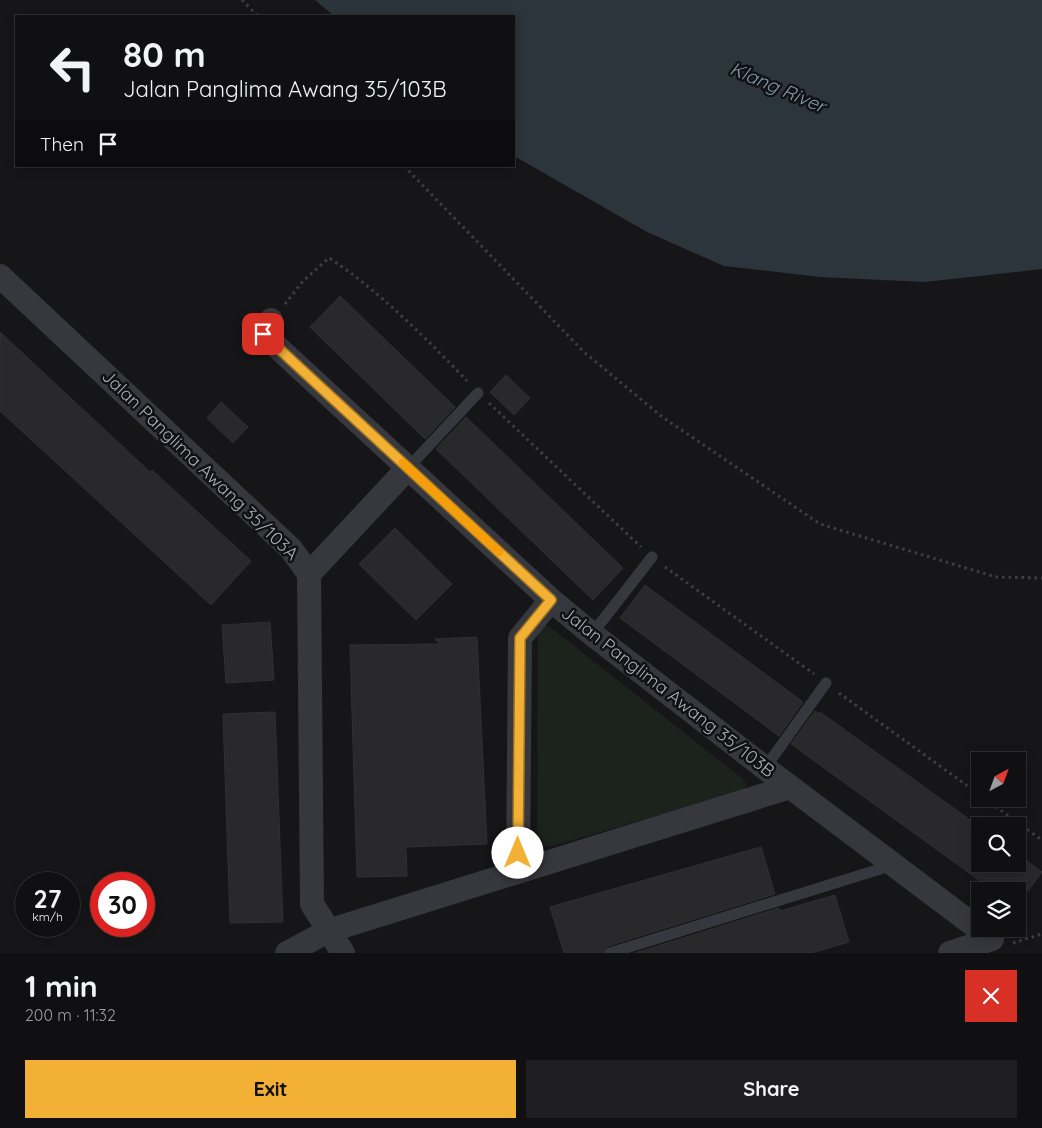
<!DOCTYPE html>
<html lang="en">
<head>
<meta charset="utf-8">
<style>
  :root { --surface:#101012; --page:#1e1e20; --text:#f1f3f6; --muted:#9c9d9f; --line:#303032; --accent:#f2b134 }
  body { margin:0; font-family:Quicksand,sans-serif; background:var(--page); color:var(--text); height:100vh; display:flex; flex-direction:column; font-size:19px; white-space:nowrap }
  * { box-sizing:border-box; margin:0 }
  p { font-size:16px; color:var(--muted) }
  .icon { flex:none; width:28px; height:28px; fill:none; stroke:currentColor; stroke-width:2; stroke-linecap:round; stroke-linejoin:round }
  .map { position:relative; height:953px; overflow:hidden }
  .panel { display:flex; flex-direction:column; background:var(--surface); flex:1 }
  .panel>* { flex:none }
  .hud { position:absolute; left:15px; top:15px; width:500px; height:152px; border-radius:0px; box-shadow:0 2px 12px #0003,0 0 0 1px var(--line); background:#101012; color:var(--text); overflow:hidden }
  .needle { width:32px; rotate:41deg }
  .buttons { position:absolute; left:971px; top:752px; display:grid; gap:10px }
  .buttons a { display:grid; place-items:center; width:55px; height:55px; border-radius:0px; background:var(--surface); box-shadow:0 2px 12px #0003,0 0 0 1px var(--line); font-size:25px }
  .speed { position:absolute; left:15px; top:872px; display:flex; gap:10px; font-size:25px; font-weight:700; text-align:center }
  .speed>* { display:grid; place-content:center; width:65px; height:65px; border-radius:50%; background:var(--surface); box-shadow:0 2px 12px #0003,0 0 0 1px var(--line); line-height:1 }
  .speed small { font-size:12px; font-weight:400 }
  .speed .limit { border:8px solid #d22; background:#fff; color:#111 }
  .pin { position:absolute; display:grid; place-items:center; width:42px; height:42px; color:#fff; margin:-21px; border-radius:10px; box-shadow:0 2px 8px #0006 }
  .me { position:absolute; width:55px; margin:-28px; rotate:0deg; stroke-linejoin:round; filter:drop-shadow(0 0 4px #0008) }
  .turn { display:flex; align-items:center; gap:18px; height:105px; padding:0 25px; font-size:22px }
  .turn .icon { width:65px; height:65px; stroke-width:2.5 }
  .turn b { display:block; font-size:35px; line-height:42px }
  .then { display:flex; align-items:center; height:48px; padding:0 25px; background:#0003; gap:10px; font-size:19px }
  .round { display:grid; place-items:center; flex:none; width:52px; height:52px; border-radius:0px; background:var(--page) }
  .overview { display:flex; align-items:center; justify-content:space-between; height:85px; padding:0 25px }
  h1 { font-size:30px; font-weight:700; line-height:38px }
  .button { display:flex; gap:10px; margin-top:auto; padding:10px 25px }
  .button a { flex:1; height:58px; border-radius:0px; background:var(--accent); color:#111; font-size:20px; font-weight:700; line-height:58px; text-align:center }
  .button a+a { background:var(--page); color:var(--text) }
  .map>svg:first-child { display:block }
</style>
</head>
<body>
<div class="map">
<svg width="1042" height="953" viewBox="0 0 1042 953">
  <rect width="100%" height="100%" fill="#161618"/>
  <path fill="#1c231d" d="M543,625L550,627L743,779L747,786L740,792L552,846H541L537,835L538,631Z"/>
  <path fill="#2c353c" d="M315,0H1042V269L925,282L820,277L724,266L647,232L514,156V16H334Z"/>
  <path fill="#29292c" stroke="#303034" d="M340,296L455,407L425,439L310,327Z
    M0,332L150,472L152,470L251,561L211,605L0,411Z
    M506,375L530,398L514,415L490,392Z
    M221,402L248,427L233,443L207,418Z
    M466,417L623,568L593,600L436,449Z
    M395,528L452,584L416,620L359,564Z
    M645,585L803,702L779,736L620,618Z
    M270,622L274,680L226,683L222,625Z
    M477,637L487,844L406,847L407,876L357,877L350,645L440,644L435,639Z
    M815,711L819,714L820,712L980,827V864H1018V854L1042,872L1028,891H994L791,744Z
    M275,712L283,922L230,923L223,714Z
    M761,847L775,894L608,946L603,953H564L550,907Z
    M835,895L849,942L811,953H635L779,908L780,911Z"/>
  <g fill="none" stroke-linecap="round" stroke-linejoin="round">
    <path stroke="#3d3f44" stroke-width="3" stroke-dasharray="2.5 4" stroke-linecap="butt" d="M242,0L258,16
      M404,166L584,352L661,416L820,524L996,577L1042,578
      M285,304L303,281L329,258C376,288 428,340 467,381
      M489,403L641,547
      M665,567L814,674
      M839,693L980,795
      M985,799L1042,840
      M1013,943L1042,934"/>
    <path stroke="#37383d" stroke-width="11" d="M408,468L478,393
      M592,634L652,557
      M765,768L826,683
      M610,953L893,865"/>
    <path stroke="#37383d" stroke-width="24" d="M0,276L291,549L309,574L312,904L343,953
      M271,320L263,334L551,600L592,634L765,768L992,939
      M309,574L408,468
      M518,872L520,638L551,600
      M287,953L328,931L790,787
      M950,953L992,939"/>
  </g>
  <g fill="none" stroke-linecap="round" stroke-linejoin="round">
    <defs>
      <path id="route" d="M263,334L551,600L520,638L518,853"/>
    </defs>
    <use href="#route" stroke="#9d7322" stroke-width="12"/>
    <use href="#route" stroke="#f2b134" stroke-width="9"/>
    <path stroke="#f59e0b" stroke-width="9" d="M403,463L499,552"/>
  </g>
  <g text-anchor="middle" stroke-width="5" stroke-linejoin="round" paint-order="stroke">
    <g font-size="18" fill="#a8adb8" stroke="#111113">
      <text transform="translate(200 465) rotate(44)" y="6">Jalan Panglima Awang 35/103A</text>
      <text transform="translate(668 692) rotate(38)" y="6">Jalan Panglima Awang 35/103B</text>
    </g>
    <g font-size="19" font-style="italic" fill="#7f9bb3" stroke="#111113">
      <text transform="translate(778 87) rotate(23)" y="7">Klang River</text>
    </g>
  </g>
</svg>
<div class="buttons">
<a><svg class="needle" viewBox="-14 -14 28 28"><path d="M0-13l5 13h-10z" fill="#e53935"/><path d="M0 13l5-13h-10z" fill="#9c9d9f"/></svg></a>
<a><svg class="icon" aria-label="search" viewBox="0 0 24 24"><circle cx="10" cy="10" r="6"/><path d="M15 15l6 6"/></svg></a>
<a><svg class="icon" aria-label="layers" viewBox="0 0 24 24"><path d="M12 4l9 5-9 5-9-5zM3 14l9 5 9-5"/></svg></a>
</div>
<div class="speed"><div>27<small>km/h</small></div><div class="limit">30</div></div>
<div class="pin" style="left:263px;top:334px;background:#d93025"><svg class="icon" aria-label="arrive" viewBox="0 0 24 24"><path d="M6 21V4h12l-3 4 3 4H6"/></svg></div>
<svg class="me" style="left:518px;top:853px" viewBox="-20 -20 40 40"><circle r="19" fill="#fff"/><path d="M0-13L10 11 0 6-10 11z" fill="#f2b134"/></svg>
<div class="hud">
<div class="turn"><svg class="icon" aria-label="left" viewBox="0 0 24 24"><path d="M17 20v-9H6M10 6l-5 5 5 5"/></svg><div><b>80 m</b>Jalan Panglima Awang 35/103B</div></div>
<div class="then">Then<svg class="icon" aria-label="arrive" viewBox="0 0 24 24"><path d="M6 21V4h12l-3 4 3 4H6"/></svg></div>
</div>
</div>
<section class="panel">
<div class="overview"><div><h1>1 min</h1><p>200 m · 11:32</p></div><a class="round" style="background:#d93025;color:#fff"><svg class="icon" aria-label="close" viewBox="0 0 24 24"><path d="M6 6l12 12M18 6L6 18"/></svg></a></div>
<div class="button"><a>Exit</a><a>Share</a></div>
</section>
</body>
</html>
